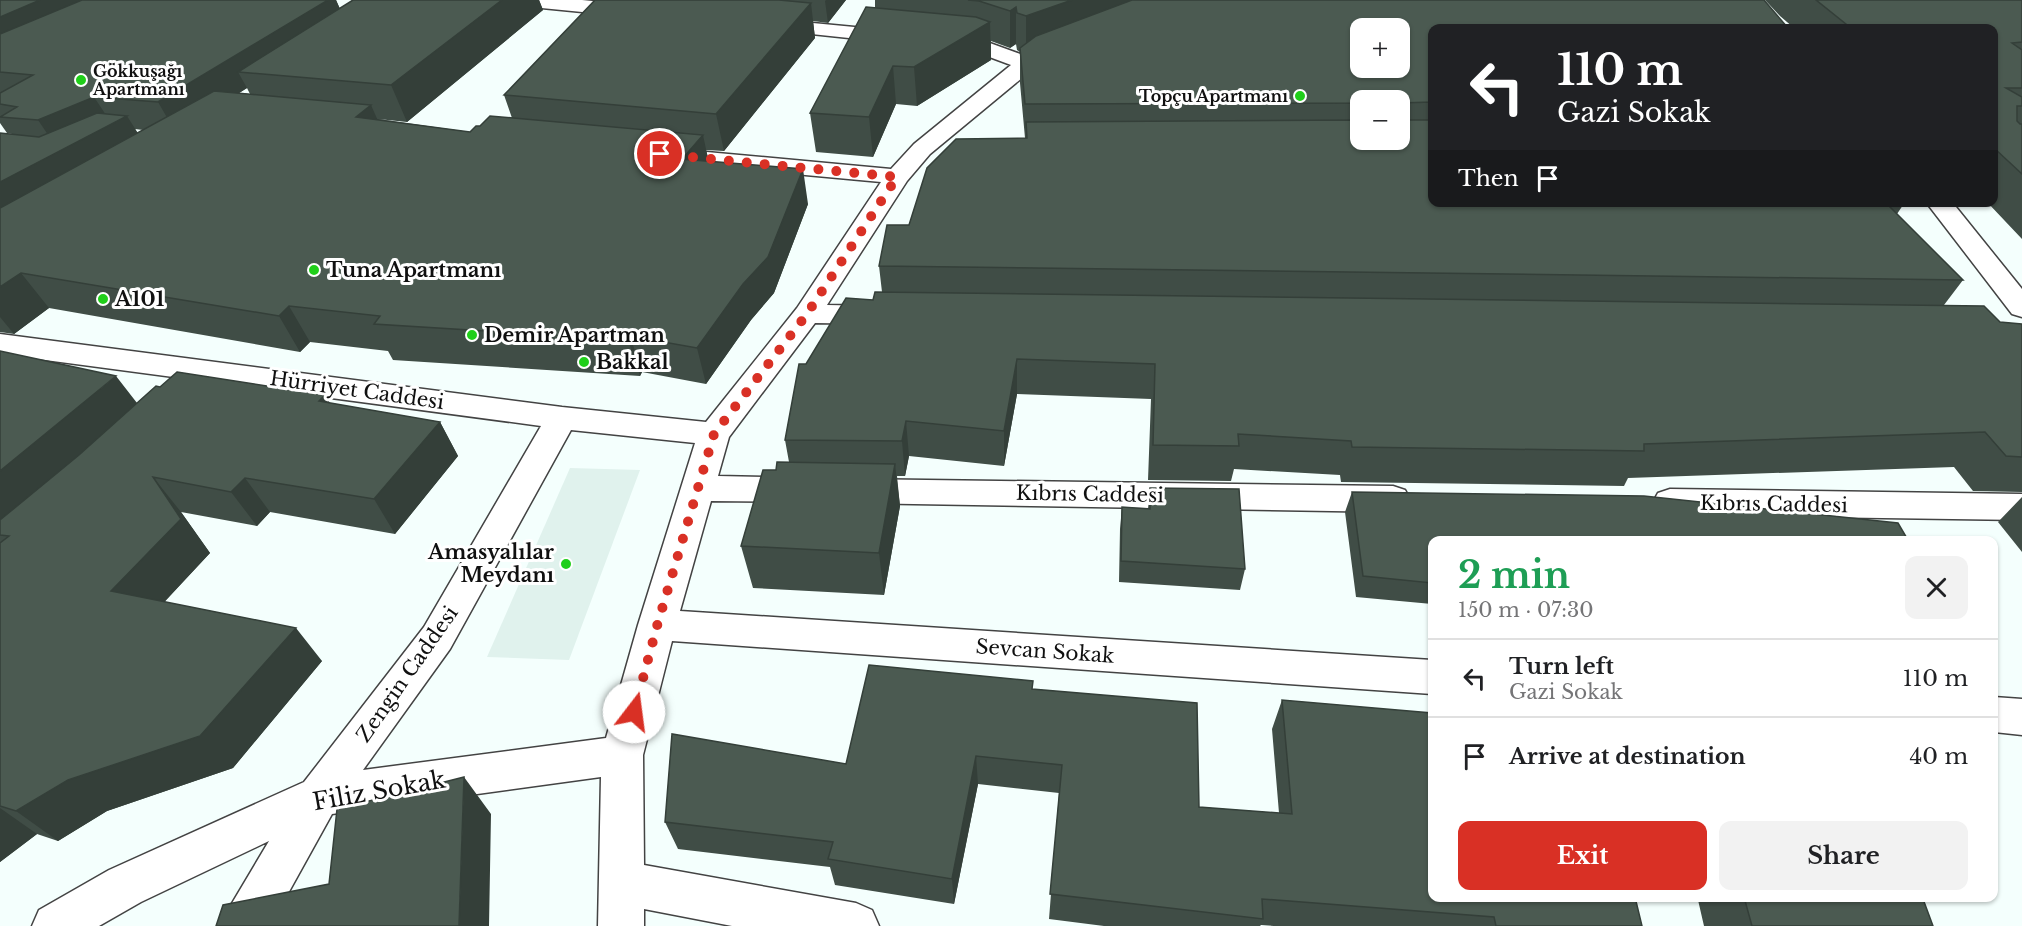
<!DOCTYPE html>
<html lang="en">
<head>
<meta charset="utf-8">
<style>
  :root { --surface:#fff; --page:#f2f2f2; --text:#202124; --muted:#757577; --line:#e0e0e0; --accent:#d93025 }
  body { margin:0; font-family:"Libre Baskerville",serif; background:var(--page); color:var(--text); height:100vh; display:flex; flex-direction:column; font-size:22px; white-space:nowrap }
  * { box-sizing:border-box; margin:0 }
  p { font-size:20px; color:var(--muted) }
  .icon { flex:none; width:33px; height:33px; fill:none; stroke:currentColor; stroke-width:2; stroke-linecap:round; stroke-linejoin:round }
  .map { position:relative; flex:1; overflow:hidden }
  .sheet { position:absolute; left:1428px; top:536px; width:570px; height:366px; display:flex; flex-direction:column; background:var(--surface); border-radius:12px; box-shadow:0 2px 4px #0004 }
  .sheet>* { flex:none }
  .guide { position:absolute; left:1428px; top:24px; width:570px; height:183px; border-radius:12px; box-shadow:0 2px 4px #0004; background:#202124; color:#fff; overflow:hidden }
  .buttons { position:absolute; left:1350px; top:18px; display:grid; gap:12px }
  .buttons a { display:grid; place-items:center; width:60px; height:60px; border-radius:12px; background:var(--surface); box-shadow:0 2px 4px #0004; font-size:30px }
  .pin { position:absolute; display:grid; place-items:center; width:51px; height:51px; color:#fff; margin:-26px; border:3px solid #fff; border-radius:50%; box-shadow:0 2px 6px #0007 }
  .me { position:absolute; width:66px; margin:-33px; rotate:15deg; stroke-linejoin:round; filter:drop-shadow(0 0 4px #0008) }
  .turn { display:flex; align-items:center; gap:21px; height:126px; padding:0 30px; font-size:27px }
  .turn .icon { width:78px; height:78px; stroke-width:2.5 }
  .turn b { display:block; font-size:42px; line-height:51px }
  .then { display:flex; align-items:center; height:57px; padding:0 30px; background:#0003; gap:12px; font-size:22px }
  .round { display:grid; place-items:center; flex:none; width:63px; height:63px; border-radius:12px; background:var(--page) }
  .head { display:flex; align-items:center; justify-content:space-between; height:102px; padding:0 30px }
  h1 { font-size:36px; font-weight:700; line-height:45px; color:#1e9e55 }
  .primary-button { display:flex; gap:12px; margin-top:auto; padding:12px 30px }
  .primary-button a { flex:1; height:69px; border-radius:12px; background:var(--accent); color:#fff; font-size:24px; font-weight:700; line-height:69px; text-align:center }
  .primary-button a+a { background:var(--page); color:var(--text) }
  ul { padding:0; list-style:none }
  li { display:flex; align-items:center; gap:18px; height:78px; padding:0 30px; border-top:2px solid var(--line) }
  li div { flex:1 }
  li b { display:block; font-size:22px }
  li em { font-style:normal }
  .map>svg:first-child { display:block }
</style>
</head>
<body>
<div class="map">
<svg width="2022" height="926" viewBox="0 0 2022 926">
  <rect width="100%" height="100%" fill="#f4fffd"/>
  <path fill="#e0f2ed" d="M570,468L640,470L569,660L487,657Z"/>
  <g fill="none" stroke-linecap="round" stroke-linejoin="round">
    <defs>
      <path id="minor" d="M511,0H582L633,5L640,7L643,11L640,15L633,17L521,6L514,4Z
        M771,19L896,31L903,33L906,37L903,41L896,43L764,29L761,25L764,21Z
        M947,36L987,42L1026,56L1053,45L1060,43L1067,45L1071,49L1067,53L1034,68L930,154L907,181L827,305L880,306L890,309L894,315L890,321L880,324L815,323L729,437L718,476L802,478L814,481L819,490L814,499L802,502L711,501L680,611L1432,660V694L672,641L643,755L644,865L856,903L872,910L879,926H732L644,909V926H598L601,777L332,814L270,926H221L228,910L269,841L141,902L99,926H32L39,910L109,870L304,782L424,627L541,426L0,354V334L562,407L706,422L797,308L881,182L663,162L654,160L651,155L654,150L663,148L891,169L914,144L1011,65L976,52L940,46L937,42L940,38ZM571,430L695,443L638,625L606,738L363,770L450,649Z
        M1926,202H1952L2022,289V317L2012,314Z
        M854,479L1393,486L1405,490L1410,499L1405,508L1393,512L854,503L842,500L837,491L842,482Z
        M1670,489L2022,494V520L1670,515L1658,511L1653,502L1658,493Z
        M1994,697L2022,699V735L1994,732Z"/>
    </defs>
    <use href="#minor" stroke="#434343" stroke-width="3"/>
    <use href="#minor" fill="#fff" fill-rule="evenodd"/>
  </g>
  <path fill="#404d46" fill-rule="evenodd" d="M0,0H336L340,9L353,0H539L543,10L407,122L378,119L470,132L480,126L512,118L504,95L595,0H846L828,23L813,21L815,38L724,151L706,150L709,161L808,204L774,293L751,320L706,384L642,372L640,376L393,360L388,351L310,342L300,352L49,308L14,334L0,332V133L12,134L7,133L0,123ZM247,88L250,94L239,93ZM135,129L143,130L137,133Z
    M875,0H1764L1432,28V202H1905L1897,214L1963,280L1944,305L2000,322L2022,324V492L1973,491L1954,467L1628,478L1624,486L1341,482L1340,475L1234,469L1231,481L1148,480L1151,399L1017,394L1004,466L909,456L905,476H897L900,506L884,595L753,588L741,546L776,470L789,462L785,440L806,364L882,292L879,266L909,225L1025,138L1020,83V52L1017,50L1016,44L1010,48L991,41V60L917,106L896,104L873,157L816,152L810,113L875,7ZM1360,100H1400V140H1360Z
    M1765,0H2022V239L1987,202H1994V28H1794L1780,16Z
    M0,351L137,403H330L440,422L458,456L395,534L270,512L257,526L181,512L210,553L164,602L322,661L233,768L107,811L58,841L37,834L0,862Z
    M1150,488L1245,569L1240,590L1119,582L1120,529L1122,507L1148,509Z
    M1352,492L1432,540V604L1356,597L1345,512Z
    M2022,497V552L1998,522Z
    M1033,689L1199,807L1279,813L1272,729L1282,700L1642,926H1274L1261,925L1260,926H1104L1049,919L1059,793L978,784L954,904L835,885L830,867L678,849L665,822L846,764Z
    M1702,897H1911L1933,926H1704L1698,900Z"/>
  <path fill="#343f39" d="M40,0H123L0,56V17Z
    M328,0H336L347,25L238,72L247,88L176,133L158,102Z
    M502,0H539L543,10L407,122L391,85Z
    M826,0H846L828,23L825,1Z
    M1072,0H1167L1026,54V16Z
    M811,3L815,38L724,151L716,114Z
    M1016,7V44L1010,48V11Z
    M990,22L991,60L917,106L914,67Z
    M893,66L896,104L873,157L869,117Z
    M94,97L112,124L127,116L148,149L0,231V182L59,151L38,120Z
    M371,105L386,139L356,117Z
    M703,135L710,168L682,159Z
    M803,169L808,204L774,293L751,320L706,384L697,348Z
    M21,273L49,308L14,334L0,317V287Z
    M289,306L310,342L300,352L279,316Z
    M630,336L642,372L640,376L628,340Z
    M1017,359V394L1004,466V431Z
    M116,376L144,412L0,535V471Z
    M325,395L346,429L319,401Z
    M906,421L909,456L905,476L902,441Z
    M440,422L458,456L395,534L374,499Z
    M895,464L900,506L884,595L879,553Z
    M153,477L181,512L210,553L143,625L111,591Z
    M245,478L270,512L257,526L231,492Z
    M296,628L322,661L233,768L107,811L58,841L16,811Z
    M976,756L978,784L954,904L952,879Z
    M464,777L491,814L489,926H459Z
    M0,808L37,834L0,862Z"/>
  <path fill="#4b5a51" stroke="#343f39" stroke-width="1.5" fill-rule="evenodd" d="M0,0H40L0,17Z
    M82,0H328L158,102L94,97L38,120L0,117L17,107L0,104V93L33,75L0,72V34Z
    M353,0H502L391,85L238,72Z
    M595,0H779L811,3L716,114L504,95Z
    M968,0H1072L1026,16L1017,13L1016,7L1010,11L979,1Z
    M1132,0H1764L1788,28H1432V102L1400,103V100H1360V103L1025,104L1020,48L1036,36ZM1360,28H1400V68H1360Z
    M1816,0H2022V42L2012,43L2022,50V88H2006L2022,97V106H2017V121L2020,124H2022V174L1994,148V28H1851Z
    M866,7L976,17L990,22L914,67L893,66L869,117L810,113Z
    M214,91L371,105L356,117L470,132L476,126H480L490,116L703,135L682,159L803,169L768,257L743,284L697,348L630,336L628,340L374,324L380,316L289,306L279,316L21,273L0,287V208Z
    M97,113L127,116L0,182V133L39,137Z
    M1360,120V140H1400V120H1432V202H1885L1963,280L879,266L887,225H909L927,168L956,139L1027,138L1026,122Z
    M875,292L1984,306L2000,322L2022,324V457L2006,456L1985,432L1644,444V451L1352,447L1351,441L1238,434L1239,446L1153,445L1155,364L1017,359L1004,431L906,421L902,441L785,440L799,364H806L846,298L873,300Z
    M0,351L116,376L0,471Z
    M177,372L325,395L319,401L440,422L374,499L245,478L231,492L153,477L181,519L111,591L296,628L200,736L68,780L16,811L0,806V543L9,536L0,535V520L79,455L156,386L160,387Z
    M777,462L895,464L879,553L741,546L763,470H776Z
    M1150,488L1239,489L1245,569L1121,561L1122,507L1150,509Z
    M1352,492L1644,496L1898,523L1908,540H1432V583L1363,576Z
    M869,665L1033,681L1032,689L1197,703L1199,807L1292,814L1282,700L1432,713V897H1635L1642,926H1496L1494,917L1262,899L1263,919L1050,894L1062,765L976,756L952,879L828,859L833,842L665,822L672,734L846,764Z
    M464,777L459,926H216L223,905L329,884L337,809Z
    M1744,897H1911L1923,899L1933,926H1752Z"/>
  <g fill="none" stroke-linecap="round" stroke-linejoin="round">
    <path stroke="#d93025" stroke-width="10" stroke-dasharray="0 18" d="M634,712L657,626L714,434L807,314L897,177L660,154"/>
  </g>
  <g fill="#20cf1a" stroke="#fff" stroke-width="2">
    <circle cx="81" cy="80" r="6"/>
    <circle cx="1300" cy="96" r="6"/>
    <circle cx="314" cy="270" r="6"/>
    <circle cx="103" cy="299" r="6"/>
    <circle cx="472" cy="335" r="6"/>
    <circle cx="584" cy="362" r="6"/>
    <circle cx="566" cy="564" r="6"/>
  </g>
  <g text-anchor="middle" stroke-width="6" stroke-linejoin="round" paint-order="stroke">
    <g font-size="16" font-weight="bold" fill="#101010" stroke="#fff" text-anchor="start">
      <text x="93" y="77">Gökkuşağı<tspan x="93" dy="18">Apartmanı</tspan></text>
      <text x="1288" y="102" text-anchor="end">Topçu Apartmanı</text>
    </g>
    <g font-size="20" font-weight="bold" fill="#101010" stroke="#fff" text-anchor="start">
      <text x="326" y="277">Tuna Apartmanı</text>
      <text x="115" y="306">A101</text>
      <text x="484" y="342">Demir Apartman</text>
      <text x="596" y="369">Bakkal</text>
      <text x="554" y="559" text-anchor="end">Amasyalılar<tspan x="554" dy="23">Meydanı</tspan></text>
    </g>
    <g font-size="20" fill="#101010" stroke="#fff">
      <text transform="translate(357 390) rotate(8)" y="7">Hürriyet Caddesi</text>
      <text transform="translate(1090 494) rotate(1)" y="7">Kıbrıs Caddesi</text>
      <text transform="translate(1774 504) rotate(1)" y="7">Kıbrıs Caddesi</text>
      <text transform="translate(1045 651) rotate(4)" y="7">Sevcan Sokak</text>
      <text transform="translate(407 674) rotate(-55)" y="7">Zengin Caddesi</text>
    </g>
    <g font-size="24" fill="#101010" stroke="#fff">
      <text transform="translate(379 791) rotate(-10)" y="8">Filiz Sokak</text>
    </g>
  </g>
</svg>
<div class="buttons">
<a>+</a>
<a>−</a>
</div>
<div class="pin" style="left:660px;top:154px;background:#d93025"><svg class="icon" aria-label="arrive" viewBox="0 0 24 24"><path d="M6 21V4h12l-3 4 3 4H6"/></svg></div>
<svg class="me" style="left:634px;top:712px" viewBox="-20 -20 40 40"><circle r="19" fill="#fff"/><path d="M0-13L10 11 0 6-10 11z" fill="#d93025"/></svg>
<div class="guide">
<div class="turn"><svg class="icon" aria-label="left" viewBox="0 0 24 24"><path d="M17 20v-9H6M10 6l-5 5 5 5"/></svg><div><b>110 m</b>Gazi Sokak</div></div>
<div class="then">Then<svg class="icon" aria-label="arrive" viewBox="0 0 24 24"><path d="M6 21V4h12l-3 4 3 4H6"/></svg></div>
</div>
<section class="sheet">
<div class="head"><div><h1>2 min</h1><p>150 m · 07:30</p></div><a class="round"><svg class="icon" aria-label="close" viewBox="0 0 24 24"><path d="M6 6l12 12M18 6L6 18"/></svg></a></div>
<ul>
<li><svg class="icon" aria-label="left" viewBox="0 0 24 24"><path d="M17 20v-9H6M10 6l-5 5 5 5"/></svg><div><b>Turn left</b><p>Gazi Sokak</p></div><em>110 m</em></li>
<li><svg class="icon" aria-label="arrive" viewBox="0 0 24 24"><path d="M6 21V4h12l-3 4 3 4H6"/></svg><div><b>Arrive at destination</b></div><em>40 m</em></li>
</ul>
<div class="primary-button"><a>Exit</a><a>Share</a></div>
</section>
</div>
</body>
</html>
